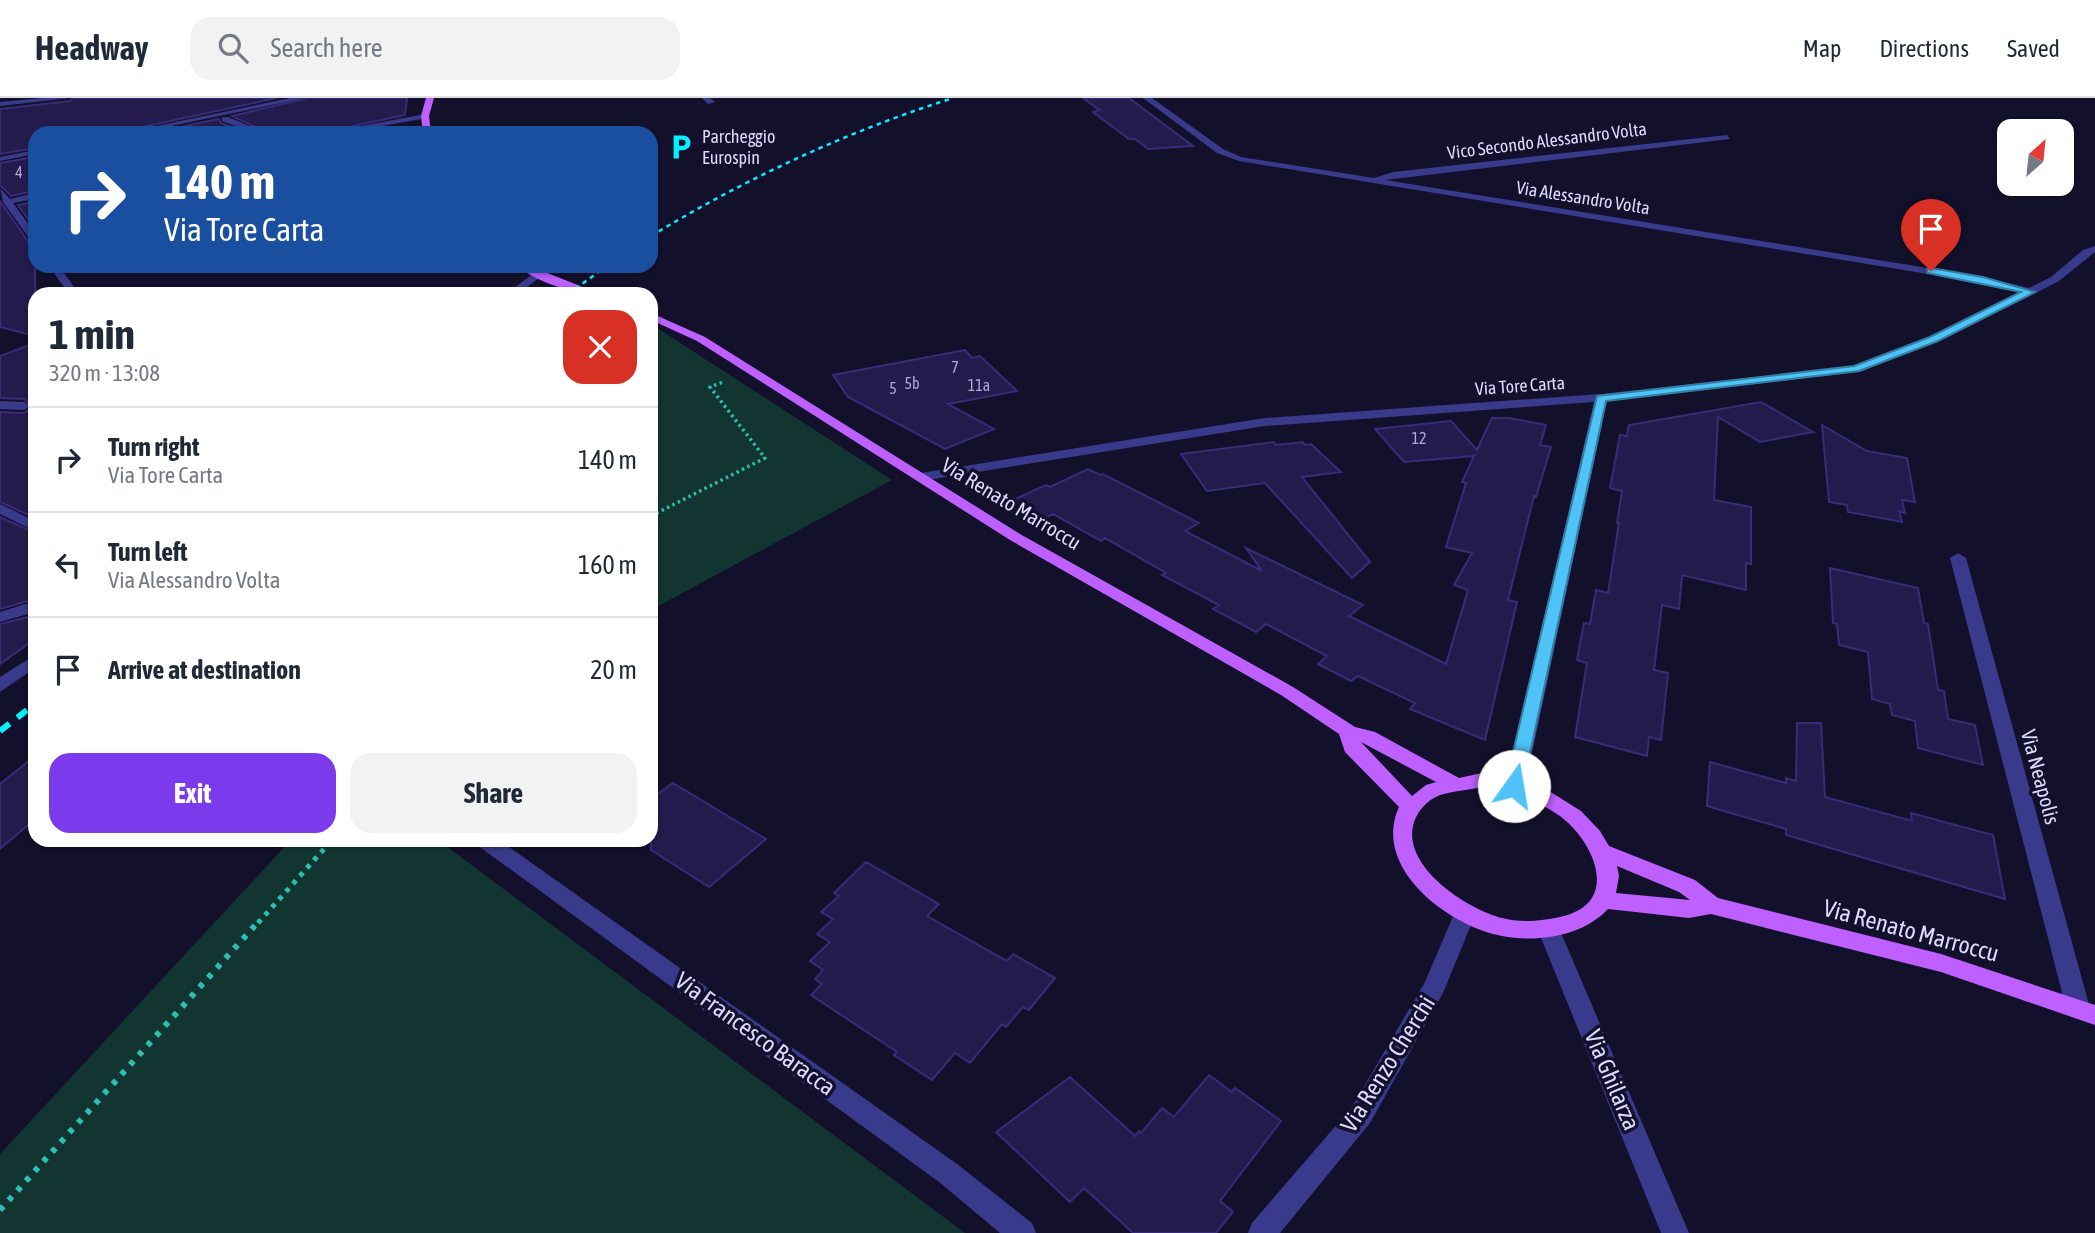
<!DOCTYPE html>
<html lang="en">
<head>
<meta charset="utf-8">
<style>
  :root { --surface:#fff; --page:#f2f2f3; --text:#1f2937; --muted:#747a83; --line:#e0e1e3; --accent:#7c3aed }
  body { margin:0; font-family:"Asap Condensed",sans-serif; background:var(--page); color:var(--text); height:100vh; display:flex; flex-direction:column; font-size:26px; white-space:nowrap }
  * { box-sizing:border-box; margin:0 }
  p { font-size:23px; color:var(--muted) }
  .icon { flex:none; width:38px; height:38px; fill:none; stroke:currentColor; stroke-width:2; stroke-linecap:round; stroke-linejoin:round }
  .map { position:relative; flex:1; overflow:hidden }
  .panel { position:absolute; left:28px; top:189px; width:630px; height:560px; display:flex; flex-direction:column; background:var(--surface); border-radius:21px; box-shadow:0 2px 5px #0004 }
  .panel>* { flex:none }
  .guide { position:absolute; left:28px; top:28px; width:630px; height:147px; border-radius:21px; box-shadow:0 2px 5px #0004; background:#1a4fa0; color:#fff; overflow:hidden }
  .needle { width:46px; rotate:27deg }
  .fabs { position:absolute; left:1997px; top:21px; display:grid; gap:14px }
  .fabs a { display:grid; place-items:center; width:77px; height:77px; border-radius:14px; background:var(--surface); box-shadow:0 2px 5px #0004; font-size:35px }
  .pin { position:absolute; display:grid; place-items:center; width:60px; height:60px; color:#fff; margin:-72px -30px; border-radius:50% 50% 50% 0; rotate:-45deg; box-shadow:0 0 7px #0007 }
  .pin .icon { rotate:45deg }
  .me { position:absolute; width:77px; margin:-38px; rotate:13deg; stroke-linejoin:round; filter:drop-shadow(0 0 5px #0008) }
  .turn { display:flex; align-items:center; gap:24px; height:147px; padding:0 21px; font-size:32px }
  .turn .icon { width:91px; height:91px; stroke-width:2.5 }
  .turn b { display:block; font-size:49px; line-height:60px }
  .round { display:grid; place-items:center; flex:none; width:74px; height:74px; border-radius:21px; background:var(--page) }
  .headline { display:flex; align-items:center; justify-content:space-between; height:119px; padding:0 21px }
  h1 { font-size:42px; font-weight:700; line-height:52px }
  .primary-button { display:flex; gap:14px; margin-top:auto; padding:14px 21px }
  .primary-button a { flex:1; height:80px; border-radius:21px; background:var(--accent); color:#fff; font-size:28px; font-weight:700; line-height:80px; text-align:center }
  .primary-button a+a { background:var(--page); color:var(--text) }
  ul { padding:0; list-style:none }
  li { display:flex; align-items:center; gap:21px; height:105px; padding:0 21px; border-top:2px solid var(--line) }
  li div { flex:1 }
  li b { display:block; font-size:26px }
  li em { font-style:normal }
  header { display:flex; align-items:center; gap:42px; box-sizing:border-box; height:98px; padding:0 35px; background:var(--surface); border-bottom:2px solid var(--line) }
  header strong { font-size:33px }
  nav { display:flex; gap:38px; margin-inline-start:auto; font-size:24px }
  .search { width:490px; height:63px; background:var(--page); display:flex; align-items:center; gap:18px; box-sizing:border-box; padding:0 24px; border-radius:21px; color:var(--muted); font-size:26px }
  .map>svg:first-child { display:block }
</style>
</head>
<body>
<header>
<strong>Headway</strong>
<div class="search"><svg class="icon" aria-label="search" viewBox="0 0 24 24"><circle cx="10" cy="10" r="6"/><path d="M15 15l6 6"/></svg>Search here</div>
<nav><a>Map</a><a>Directions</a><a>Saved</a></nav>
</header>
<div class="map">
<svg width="2095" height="1135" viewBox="0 0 2095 1135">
  <rect width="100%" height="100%" fill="#13102b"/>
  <path fill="#133532" d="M651,226L892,382L651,512Z
    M291,742H438L965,1135H0V1056Z"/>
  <path fill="#231b4c" stroke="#382c79" stroke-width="2" d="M73,0H277L115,35H35V50L0,56V11L70,3Z
    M308,0H407L405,17L321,35H268L232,18Z
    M1083,0H1129L1193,48L1148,51L1135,41H1129L1093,14L1099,12Z
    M219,21L221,25L247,35L161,33Z
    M35,59V93L11,98L0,87V65Z
    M0,103L30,146L35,147V238L0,229Z
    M35,104V131L18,107Z
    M35,245V420L0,404V314L24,315L32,309L24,301L0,300V258Z
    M965,252L972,260L980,258L1017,293L948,306L994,331L945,351L848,299L833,277Z
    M1761,304L1813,334L1760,344L1718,319L1714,402L1751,409V466L1746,465V492L1682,477L1679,511L1662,507L1654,572L1668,575L1661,642L1649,639L1647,658L1575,639L1587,565L1577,562L1584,525L1590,526L1596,492L1608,495L1619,425H1617L1622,393L1610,390L1620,337L1627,338L1629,327Z
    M1492,320H1509L1546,327L1540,347L1551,349L1536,399L1534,398L1508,502L1517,504L1485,642L1410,611L1415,605L1358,578L1351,583L1318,566L1327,558L1266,526L1256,534L1213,511L1219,507L1162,477L1166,475L1105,440L1101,443L1053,416L1044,421L1013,402L1046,387L1050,389L1088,371L1100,377L1103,376L1199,425L1185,433L1262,473L1246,450L1363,507L1349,518L1446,566L1468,492L1454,487L1472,455L1446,449L1466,385L1462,384L1474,358L1404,364L1375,331L1451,323L1477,352Z
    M1822,327L1867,353L1907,360L1915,404L1902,402L1905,415L1899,413L1902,424L1848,414L1847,407L1829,404Z
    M1274,344L1276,347L1303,344L1305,347L1311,346L1341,374L1302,379L1370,464L1352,480L1265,385L1207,393L1181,356Z
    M0,419L35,435V501L0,511Z
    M1830,470L1918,490L1924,525L1928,526L1938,592L1944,593L1948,621L1975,627L1983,667L1918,650L1915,623L1892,617L1890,606L1872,601L1868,554L1839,547L1837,526L1833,525Z
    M35,517V541L0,566V526Z
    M1797,625H1821L1825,699L1912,723L1911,715L1993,737L2005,801L1786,737V731L1707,708L1710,664L1786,685V680L1796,683Z
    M35,658V721L0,751V686Z
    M673,685L766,741L709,789L651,752V701Z
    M866,764L939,806L927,818L1007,863L1013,856L1055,880L1029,912L1023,909L1006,929L1002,926L970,965L955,955L932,982L894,957L897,954L811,897L822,886L815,881L823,872L810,863L830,844L817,836L833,821L821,814L839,798L834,795Z
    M1209,977L1232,994L1235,990L1281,1023L1220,1103L1233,1114L1216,1135H1133L1084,1090L1070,1104L996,1034L1070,979L1135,1038L1139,1033L1141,1035L1162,1010L1174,1019Z"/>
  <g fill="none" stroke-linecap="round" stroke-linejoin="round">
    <path stroke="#2cc0b1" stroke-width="3.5" stroke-dasharray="2.5 3.5" stroke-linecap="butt" d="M651,418L765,360L710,289L723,284"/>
    <path stroke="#2cc0b1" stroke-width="5" stroke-dasharray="4.5 6" stroke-linecap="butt" d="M258,825L332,742"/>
    <path stroke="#2cc0b1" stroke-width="6" stroke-dasharray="5 8" stroke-linecap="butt" d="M0,1112L259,823"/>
    <path fill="#393a8b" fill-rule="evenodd" d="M43,0H70L0,8V4Z
      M290,0H305L138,35H123Z
      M702,0H710L715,4L708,6Z
      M1143,0H1152L1223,51L1241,59L1374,80L1393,74L1727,37L1730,41L1385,82L1983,179L2029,190L2051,179L2083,152L2095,148V154L2059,183L2034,196L1938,243L1860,274L1607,303L1525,688L1522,693H1508L1505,688L1594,304L1265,328L921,383L914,379L921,375L1265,320L1601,296L1854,268L1930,239L2020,195L1983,185L1239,63L1217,55Z
      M425,16L428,20L341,35H324Z
      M222,19H228L266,35H255L222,23Z
      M35,52V56L0,63V59Z
      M0,90L10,101L35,95V101L13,105L35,135V145L32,144L3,104Z
      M49,168H59L79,196H69Z
      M534,175L543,177L518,196H506Z
      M0,303L24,304L30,308L24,312L0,311Z
      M0,406L35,423V433L0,416Z
      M1958,455L1966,460L2090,910L2086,917L2078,920L2070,917L2066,910L1950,460Z
      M35,503V514L0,524V514Z
      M35,557V570L0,594V579Z
      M474,742H499L957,1066L1032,1125L1036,1135H1000L939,1084L477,747Z
      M1465,806L1473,809L1476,815L1443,895L1370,1025L1280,1135H1248L1252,1125L1352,1009L1425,884L1457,809Z
      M1548,821L1556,824L1559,830L1689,1135H1661L1537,830L1540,824Z"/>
    <path fill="#bd60ff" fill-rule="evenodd" d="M426,0H434L429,18L431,35H423L421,18Z
      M518,168H530L600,196C575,196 537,185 518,168Z
      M651,215L705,239L1020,436L1293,589L1355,629L1375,634L1459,680L1482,675L1549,693L1581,713L1600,733L1609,748L1695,782L1718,800L1941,856L2095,907V927L1941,874L1711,816L1689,820L1608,811C1583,838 1538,845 1502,838C1449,828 1371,770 1399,709L1345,654L1339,636L1281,597L1010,442L697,243L651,222ZM1360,643L1361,644L1436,684L1426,687L1412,698ZM1482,689C1508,694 1534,700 1557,716C1594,741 1623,806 1560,819C1543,823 1519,825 1502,820C1467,811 1404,770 1413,728C1416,714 1427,702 1440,697C1453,693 1469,692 1482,689ZM1617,768L1679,794L1690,802L1616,795L1619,778Z"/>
    <path stroke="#05f1ff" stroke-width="2.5" stroke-dasharray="4.5 4.5" stroke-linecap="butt" d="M651,138C747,80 846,34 953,0
      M568,196L607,168"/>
    <path stroke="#05f1ff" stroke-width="6" stroke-dasharray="12 10" stroke-linecap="butt" d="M0,633L35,606"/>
  </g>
  <path fill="#4fc3f7" stroke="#337fa1" stroke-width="2" d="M1931,170L1983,179L2035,194L1938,243L1859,273L1606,303L1523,688L1521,692H1508L1505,688L1597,298L1854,268L1930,239L2021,194L1927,175V171Z"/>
  <defs>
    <symbol id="parking-bare" viewBox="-9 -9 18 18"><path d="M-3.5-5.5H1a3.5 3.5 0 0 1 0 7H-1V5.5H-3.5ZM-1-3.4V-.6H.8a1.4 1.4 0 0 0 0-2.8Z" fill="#05f1ff" stroke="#13102b" stroke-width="2.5" paint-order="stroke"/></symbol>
  </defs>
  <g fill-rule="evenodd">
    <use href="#parking-bare" x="662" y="30" width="38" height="38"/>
  </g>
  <g text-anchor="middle" stroke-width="7" stroke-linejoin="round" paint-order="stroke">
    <g font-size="16" fill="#aeaad2">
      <text x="19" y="80">4</text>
      <text x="955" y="275">7</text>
      <text x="912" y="291">5b</text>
      <text x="979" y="293">11a</text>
      <text x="893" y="296">5</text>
      <text x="1419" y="346">12</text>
    </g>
    <g font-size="18" fill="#dcd9ff" stroke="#13102b" text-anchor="start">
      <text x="702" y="45">Parcheggio<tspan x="702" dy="21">Eurospin</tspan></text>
    </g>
    <g font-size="18" fill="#dcd9ff" stroke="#13102b">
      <text transform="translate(1547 43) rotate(-7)" y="6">Vico Secondo Alessandro Volta</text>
      <text transform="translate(1583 100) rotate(9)" y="6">Via Alessandro Volta</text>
      <text transform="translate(1520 288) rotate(-4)" y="6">Via Tore Carta</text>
    </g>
    <g font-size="21" fill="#dcd9ff" stroke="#13102b">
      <text transform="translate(1011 406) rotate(31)" y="7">Via Renato Marroccu</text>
      <text transform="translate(2040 679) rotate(75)" y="7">Via Neapolis</text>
    </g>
    <g font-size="24" fill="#dcd9ff" stroke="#13102b">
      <text transform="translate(1911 833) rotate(15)" y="8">Via Renato Marroccu</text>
      <text transform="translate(755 936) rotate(36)" y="8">Via Francesco Baracca</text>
      <text transform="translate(1388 966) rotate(-58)" y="8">Via Renzo Cherchi</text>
      <text transform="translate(1612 982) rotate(67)" y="8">Via Ghilarza</text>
    </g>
  </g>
</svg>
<div class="fabs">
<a><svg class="needle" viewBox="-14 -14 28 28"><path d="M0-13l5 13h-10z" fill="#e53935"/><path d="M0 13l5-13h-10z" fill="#747a83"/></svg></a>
</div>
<div class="pin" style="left:1931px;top:173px;background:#d93025"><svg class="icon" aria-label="arrive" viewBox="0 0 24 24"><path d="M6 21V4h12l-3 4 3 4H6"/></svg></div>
<svg class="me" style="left:1514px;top:688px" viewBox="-20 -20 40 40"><circle r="19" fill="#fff"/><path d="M0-13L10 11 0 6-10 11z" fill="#4fc3f7"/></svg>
<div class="guide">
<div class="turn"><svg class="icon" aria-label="right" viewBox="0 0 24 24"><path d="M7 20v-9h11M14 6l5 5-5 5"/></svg><div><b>140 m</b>Via Tore Carta</div></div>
</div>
<section class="panel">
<div class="headline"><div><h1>1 min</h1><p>320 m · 13:08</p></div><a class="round" style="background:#d93025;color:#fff"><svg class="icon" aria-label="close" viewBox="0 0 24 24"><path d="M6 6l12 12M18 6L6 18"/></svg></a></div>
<ul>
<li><svg class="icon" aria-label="right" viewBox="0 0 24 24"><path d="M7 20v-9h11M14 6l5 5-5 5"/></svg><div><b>Turn right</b><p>Via Tore Carta</p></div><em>140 m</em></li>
<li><svg class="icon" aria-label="left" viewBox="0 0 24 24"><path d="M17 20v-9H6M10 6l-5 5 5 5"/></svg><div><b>Turn left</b><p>Via Alessandro Volta</p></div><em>160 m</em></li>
<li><svg class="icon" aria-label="arrive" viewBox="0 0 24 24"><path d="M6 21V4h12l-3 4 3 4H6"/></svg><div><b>Arrive at destination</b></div><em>20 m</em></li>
</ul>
<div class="primary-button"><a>Exit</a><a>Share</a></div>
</section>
</div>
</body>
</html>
